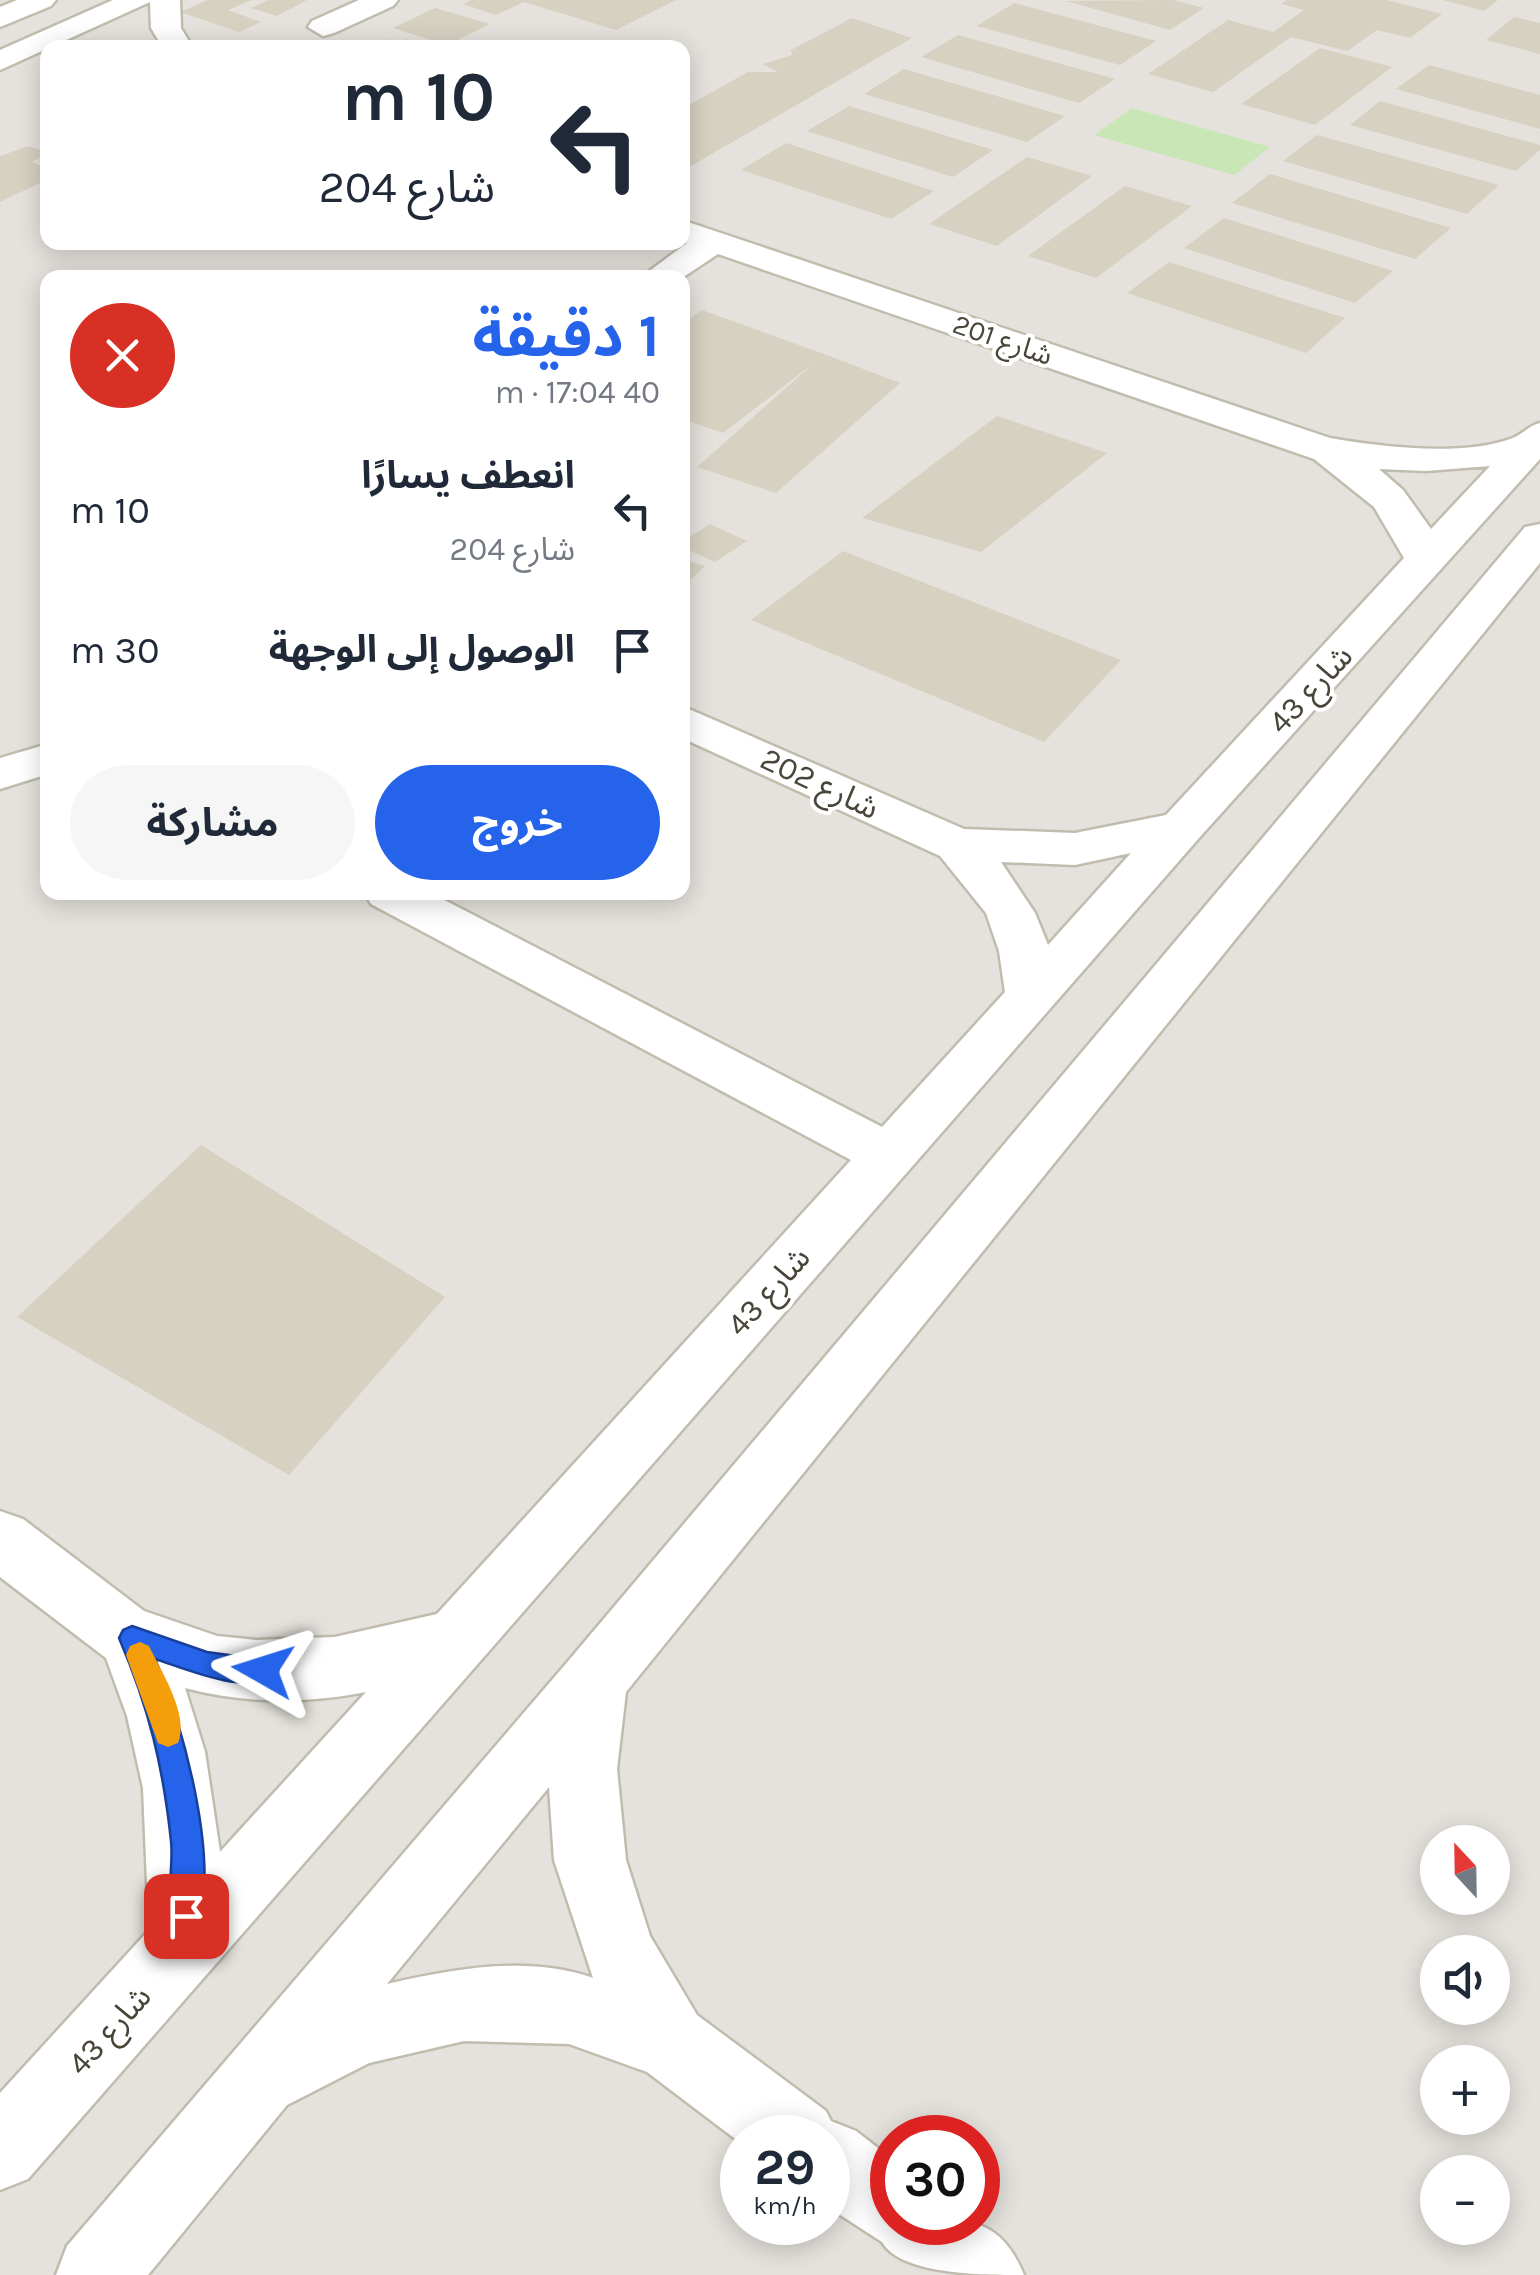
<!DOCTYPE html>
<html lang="ar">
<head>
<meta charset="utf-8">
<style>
  :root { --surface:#fff; --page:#f6f6f7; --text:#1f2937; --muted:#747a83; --accent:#2563eb }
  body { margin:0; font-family:Karla,"Noto Sans Arabic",sans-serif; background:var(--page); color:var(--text); direction:rtl; height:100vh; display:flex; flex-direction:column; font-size:38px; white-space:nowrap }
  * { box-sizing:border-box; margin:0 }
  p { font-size:32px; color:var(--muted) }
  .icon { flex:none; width:55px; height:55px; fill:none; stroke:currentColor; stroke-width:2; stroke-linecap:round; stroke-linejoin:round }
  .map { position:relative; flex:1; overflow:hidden; direction:ltr }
  .panel { position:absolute; left:40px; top:270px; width:650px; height:630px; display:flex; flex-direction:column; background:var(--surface); border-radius:20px; box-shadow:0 5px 25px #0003; direction:rtl }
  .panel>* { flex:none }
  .guide { position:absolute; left:40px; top:40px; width:650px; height:210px; border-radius:20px; box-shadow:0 5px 25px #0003; direction:rtl; background:#fff; color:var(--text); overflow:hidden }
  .needle { width:65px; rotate:338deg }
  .buttons { position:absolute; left:1420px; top:1825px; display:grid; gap:20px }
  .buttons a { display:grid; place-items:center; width:90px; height:90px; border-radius:50%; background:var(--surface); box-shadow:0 5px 25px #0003; font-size:50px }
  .speed { position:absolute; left:720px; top:2115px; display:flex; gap:20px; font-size:50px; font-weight:700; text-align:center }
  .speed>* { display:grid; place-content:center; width:130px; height:130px; border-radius:50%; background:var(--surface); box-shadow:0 5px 25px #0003; line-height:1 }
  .speed small { font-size:25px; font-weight:400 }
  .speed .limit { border:15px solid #d22; background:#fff; color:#111 }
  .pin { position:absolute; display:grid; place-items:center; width:85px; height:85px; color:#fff; margin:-42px; border-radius:20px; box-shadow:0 5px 15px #0006 }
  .me { position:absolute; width:110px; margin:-55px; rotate:276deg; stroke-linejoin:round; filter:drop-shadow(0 0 8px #0008) }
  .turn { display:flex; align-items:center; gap:35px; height:210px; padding:0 30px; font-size:45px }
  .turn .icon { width:130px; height:130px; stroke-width:2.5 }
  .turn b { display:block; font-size:70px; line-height:85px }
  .round { display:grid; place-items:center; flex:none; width:105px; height:105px; border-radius:52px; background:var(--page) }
  .headline { display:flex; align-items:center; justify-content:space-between; height:170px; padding:0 30px }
  h1 { font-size:60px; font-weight:700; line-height:75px; color:var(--accent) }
  .action { display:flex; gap:20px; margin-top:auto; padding:20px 30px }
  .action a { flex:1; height:115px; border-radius:60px; background:var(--accent); color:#fff; font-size:40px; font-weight:700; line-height:115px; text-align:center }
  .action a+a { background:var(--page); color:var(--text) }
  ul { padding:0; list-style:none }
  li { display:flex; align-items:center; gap:30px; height:140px; padding:0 30px }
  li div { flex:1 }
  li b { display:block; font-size:38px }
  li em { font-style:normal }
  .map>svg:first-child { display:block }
</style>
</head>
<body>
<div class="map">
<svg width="1540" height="2275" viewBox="0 0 1540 2275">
  <rect width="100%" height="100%" fill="#f5f3eb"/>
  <path fill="#e5e2dd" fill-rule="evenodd" d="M0,0H1540V2275H0ZM48,48H682V242H48ZM48,278H682V892H48ZM1438,1842H1492V1898H1438ZM1438,1952H1492V2008H1438ZM1438,2062H1492V2118H1438ZM742,2138H828V2222H742ZM892,2138H978V2222H892ZM1438,2172H1492V2228H1438Z"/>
  <path fill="#c9e6b7" d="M1132,108L1270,147L1234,175L1094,135Z"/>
  <path fill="#d6d1c1" d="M208,0H252L228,10L261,22L239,32L180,12Z
    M268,0H307L277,16L251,8Z
    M472,0H676L616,30L524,2L496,15L463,4Z
    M1173,0L1204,8L1170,30L1066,1Z
    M1287,0H1387L1442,14L1410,38L1377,30L1347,51L1291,37L1213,92L1148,74L1228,20L1273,32L1304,10L1281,4Z
    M1443,0H1498L1484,11Z
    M1014,3L1156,41L1120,65L977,26Z
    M435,8L490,24L447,45L393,28Z
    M1514,17L1540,23V54L1486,40Z
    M852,18L912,38L691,166L682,163V109L748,72H778L763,64L792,55L791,50Z
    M958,35L1115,79L1079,103L921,57Z
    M384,39L397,43L405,39L420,44L367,48Z
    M1320,48L1392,67L1315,125L1241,104Z
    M1429,65L1540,95V129L1396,89Z
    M904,69L1065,116L1027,142L864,94Z
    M1380,101L1540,145V150L1516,171L1350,125Z
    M849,106L993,150L953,177L807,131Z
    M1317,135L1499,185L1467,214L1283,161Z
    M786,143L934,191L891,219L741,170Z
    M29,146L48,153L32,162L48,168V179L0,202V156Z
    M1027,157L1092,176L997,246L929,224Z
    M1270,174L1451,228L1415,259L1232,203Z
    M1125,186L1192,206L1096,278L1028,256Z
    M1224,218L1393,271L1355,303L1184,248Z
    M1169,262L1345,318L1306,353L1127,293Z
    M702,310L824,354L900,383L776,493L697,467L814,363L723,433L682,419V324Z
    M997,416L1107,453L981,552L862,518Z
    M710,524L747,541L715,562L682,547V542Z
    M843,551L1121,660L1044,742L751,620Z
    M682,559L705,566L689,581L682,578Z
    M201,1145L445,1297L289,1475L17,1317Z"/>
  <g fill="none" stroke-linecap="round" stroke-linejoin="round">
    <defs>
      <path id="minor" d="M17,0H56L51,6L0,27V7Z
        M113,0H180L181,28L193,48H163L151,28L150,2L0,70V50Z
        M359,0H398L393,6L334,33L323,36L308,27L312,21Z
        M682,220L1330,438C1382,447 1463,457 1513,438C1523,434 1528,426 1540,423V459L1199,838L28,2179L0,2190V2093L149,1930L143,1788L127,1716L106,1658L0,1577V1511L23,1519L144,1611L217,1636L257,1640L335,1637L437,1614L851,1160L371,904L364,892H429L882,1127L1005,992L999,951L986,913L940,856L682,738V706L964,829L1075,833L1166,815L1404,558L1374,507L1314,459L718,254L682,278H640L687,243L682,242ZM1490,466L1431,529L1403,490L1379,469L1426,471ZM1131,853L1048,945L1035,913L1001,862L1075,865ZM185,1688C246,1704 304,1704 366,1692L220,1852L205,1752Z
        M1540,524V563L626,1692L617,1769L626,1860L650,1936L697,2015L826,2111L831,2121L856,2131L892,2159V2222C956,2222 996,2207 1024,2275C983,2275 901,2275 882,2242L828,2207V2138H742V2144L647,2072L569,2044L464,2041L369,2063L287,2105L148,2275H56L67,2246L570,1659L1525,527ZM549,1787L554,1860L593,1978C527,1955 453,1969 387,1984Z
        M48,744V774L0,789V758Z"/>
    </defs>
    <use href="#minor" stroke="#c0bdae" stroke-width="5"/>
    <use href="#minor" fill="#fff" fill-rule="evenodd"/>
  </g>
  <path fill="#2563eb" stroke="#184099" stroke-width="2.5" d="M132,1626L207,1652L273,1661L277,1670L273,1679C238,1692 189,1670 155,1659C181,1718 222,1865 196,1926L186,1931L175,1926C164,1901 174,1868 171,1841C163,1766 149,1708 119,1638L123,1630Z"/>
  <path fill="#f59e0b" d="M140,1642L149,1646C161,1671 190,1716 178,1743L168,1747L158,1743L126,1655L130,1646Z"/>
  <g text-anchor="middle" stroke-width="8" stroke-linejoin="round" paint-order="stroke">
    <g font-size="28" fill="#494539" stroke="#fff">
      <text transform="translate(1003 339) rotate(19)" y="10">شارع 201</text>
    </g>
    <g font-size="32" fill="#494539" stroke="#fff">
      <text transform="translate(1310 689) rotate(-47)" y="11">شارع 43</text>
      <text transform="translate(820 783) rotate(25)" y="11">شارع 202</text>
      <text transform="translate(768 1291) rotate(-48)" y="11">شارع 43</text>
      <text transform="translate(109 2030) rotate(-48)" y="11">شارع 43</text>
    </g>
  </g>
</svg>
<div class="buttons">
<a><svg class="needle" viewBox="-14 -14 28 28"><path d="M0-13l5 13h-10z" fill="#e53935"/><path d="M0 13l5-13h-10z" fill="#747a83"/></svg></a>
<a><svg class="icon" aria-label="sound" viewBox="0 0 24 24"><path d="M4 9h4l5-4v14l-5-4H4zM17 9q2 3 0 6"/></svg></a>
<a>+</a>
<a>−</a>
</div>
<div class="speed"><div>29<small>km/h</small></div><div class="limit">30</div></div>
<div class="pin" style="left:186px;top:1916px;background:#d93025"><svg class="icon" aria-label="arrive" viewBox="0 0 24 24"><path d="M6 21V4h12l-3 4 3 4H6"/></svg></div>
<svg class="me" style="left:263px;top:1670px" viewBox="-20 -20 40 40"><path d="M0-17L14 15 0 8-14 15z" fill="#2563eb" stroke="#fff" stroke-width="4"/></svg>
<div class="guide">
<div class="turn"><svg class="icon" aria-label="left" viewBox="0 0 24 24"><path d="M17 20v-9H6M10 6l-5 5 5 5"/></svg><div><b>10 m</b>شارع 204</div></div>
</div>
<section class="panel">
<div class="headline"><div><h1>1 دقيقة</h1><p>40 m · 17:04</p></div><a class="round" style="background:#d93025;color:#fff"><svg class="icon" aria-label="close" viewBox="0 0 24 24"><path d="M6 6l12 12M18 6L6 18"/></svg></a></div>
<ul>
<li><svg class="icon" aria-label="left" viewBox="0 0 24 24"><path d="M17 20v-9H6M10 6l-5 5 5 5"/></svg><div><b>انعطف يسارًا</b><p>شارع 204</p></div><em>10 m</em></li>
<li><svg class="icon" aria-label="arrive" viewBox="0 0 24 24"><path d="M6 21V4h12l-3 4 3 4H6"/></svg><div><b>الوصول إلى الوجهة</b></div><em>30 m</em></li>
</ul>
<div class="action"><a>خروج</a><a>مشاركة</a></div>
</section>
</div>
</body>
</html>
